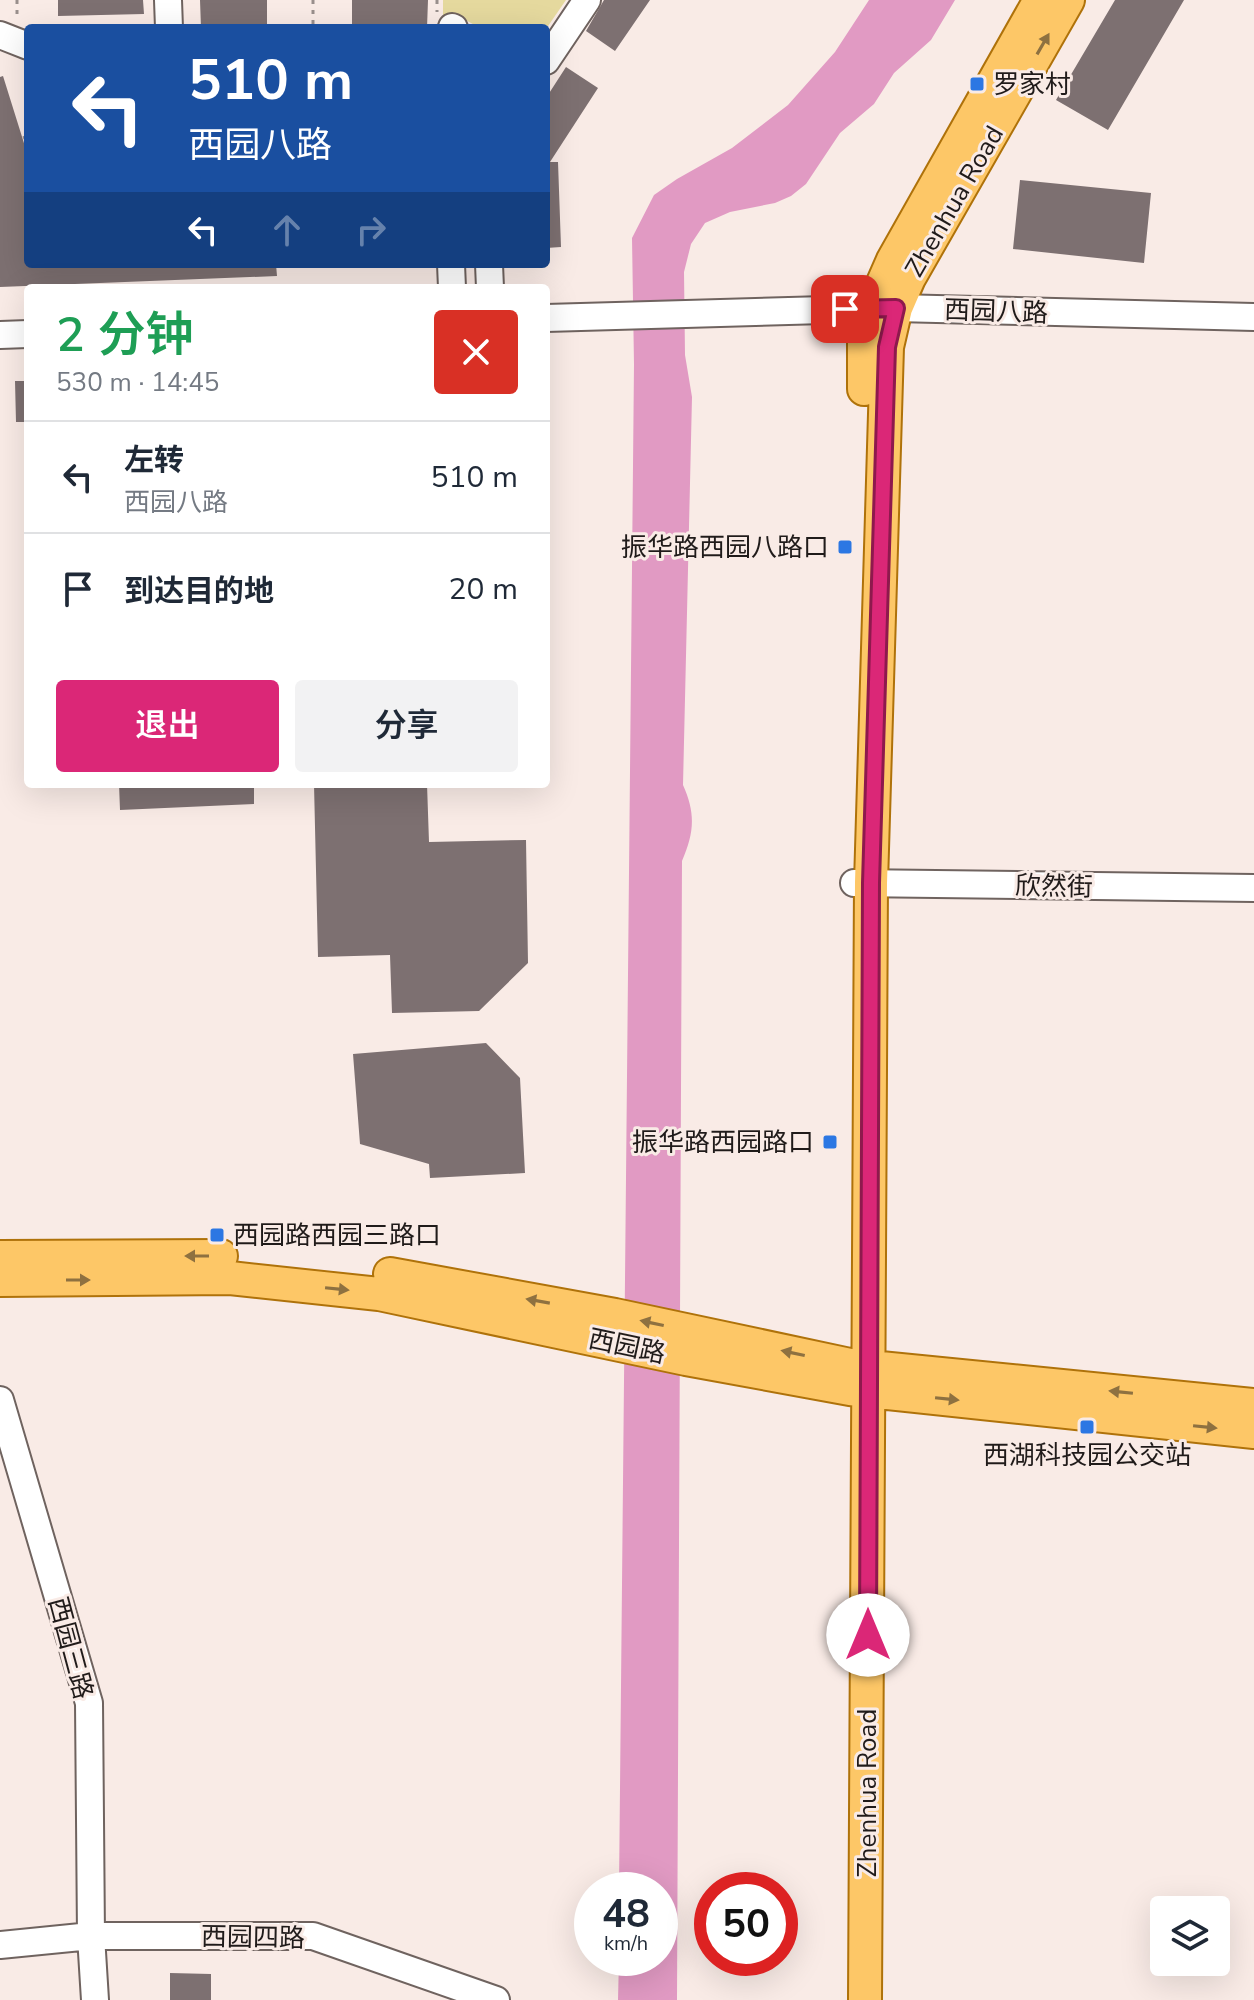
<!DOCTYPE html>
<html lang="zh">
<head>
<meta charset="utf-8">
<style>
  :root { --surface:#fff; --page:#f2f2f3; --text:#1f2937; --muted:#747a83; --line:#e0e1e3; --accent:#db2777 }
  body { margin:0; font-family:"Nunito Sans","Noto Sans SC",sans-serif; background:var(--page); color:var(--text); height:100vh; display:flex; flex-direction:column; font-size:30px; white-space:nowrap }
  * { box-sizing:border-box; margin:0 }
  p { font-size:26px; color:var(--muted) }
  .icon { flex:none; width:44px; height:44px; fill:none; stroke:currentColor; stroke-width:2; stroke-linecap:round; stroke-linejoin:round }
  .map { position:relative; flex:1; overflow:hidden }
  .panel { position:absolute; left:24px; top:284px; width:526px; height:504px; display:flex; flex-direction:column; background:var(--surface); border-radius:8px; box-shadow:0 8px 32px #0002 }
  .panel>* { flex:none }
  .top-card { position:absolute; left:24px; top:24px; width:526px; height:244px; border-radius:8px; box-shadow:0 8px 32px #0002; background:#1a4fa0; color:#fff; overflow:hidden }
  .fabs { position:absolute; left:1150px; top:1896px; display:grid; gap:16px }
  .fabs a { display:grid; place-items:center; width:80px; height:80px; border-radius:8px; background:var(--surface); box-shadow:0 8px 32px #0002; font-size:40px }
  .speed { position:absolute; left:574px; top:1872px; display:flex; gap:16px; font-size:40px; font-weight:700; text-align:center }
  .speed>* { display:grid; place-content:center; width:104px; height:104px; border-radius:50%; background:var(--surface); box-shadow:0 8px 32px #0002; line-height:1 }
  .speed small { font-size:20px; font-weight:400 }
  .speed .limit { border:12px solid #d22; background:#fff; color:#111 }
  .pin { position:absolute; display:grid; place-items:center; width:68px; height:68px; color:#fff; margin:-34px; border-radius:16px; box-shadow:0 4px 12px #0006 }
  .me { position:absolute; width:88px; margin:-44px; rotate:0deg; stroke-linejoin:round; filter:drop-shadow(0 0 6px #0008) }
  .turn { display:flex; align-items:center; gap:28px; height:168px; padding:0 32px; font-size:36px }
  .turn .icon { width:104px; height:104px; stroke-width:2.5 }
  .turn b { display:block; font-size:56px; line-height:68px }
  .lanes { display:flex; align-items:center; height:76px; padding:0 32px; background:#0003; justify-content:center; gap:40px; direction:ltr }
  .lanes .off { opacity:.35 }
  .round { display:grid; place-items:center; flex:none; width:84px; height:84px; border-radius:8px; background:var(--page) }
  .head { display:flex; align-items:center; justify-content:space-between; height:136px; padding:0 32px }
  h1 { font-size:48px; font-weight:600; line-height:60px; color:#1e9e55 }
  .primary-button { display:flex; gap:16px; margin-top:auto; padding:16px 32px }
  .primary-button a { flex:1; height:92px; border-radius:8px; background:var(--accent); color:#fff; font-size:32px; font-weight:600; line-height:92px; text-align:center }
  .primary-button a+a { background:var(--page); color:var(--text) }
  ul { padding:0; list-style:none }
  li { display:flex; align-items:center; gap:24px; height:112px; padding:0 32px; border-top:2px solid var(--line) }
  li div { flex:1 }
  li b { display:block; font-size:30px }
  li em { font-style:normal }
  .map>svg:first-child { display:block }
</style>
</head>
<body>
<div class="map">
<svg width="1254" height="2000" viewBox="0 0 1254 2000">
  <rect width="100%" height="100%" fill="#f9ebe6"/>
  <path fill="#e5d99e" d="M443,0H566L546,29L480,28L462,18L443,16Z"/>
  <path fill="#e19ac3" d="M869,0H955L931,40L894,73L874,104L840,133L806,184L791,196L775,203L730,212L705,223L691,244L684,272L685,355L692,397L683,785C696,814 694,833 682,861L677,2000H618L619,1958H660V1890H619L634,364L632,238L654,195L677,179L732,148L788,105L835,52Z"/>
  <path fill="#7d7071" d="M58,0H143L144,14L58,16Z
    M200,0H267V28H201Z
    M352,0H428L427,28H352Z
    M604,0H650L615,51L586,31Z
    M1115,0H1184L1108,130L1056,100Z
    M566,67L598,88L550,162H558L561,247L546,248V98Z
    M3,76L28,156V264H276L277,276L0,287V77Z
    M1020,180L1151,193L1144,263L1013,249Z
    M15,381H28V422H16Z
    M119,784H254V804L120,810Z
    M314,784H427L429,842L526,840L528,963L479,1011L392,1013L390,955L318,957Z
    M486,1043L520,1078L525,1173L430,1178L429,1164L360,1144L353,1054Z
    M170,1973L211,1974V2000H170Z"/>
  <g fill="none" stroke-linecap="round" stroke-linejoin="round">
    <defs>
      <path id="minor" d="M168,0L169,28
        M452,27L454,28
        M0,35L28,46
        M546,61L587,0
        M451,264L452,288
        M489,264L490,288
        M546,318L896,308L1254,317
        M0,335L28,334
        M854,883L1254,888
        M0,1400L89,1703L91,1936L95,2000
        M0,1945L91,1936H313L496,2000"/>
      <path id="major" d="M864,389V341L872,308L893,260L1040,0
        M0,1257L221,1256
        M390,1274L615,1315L850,1365L1254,1405
        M0,1280L230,1278L379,1294L686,1359L850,1389L1254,1432
        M865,2000L871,883L887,347L896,308L909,278L1068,0"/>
    </defs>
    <use href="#minor" stroke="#6f635f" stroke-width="30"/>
    <use href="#major" stroke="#af720a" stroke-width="36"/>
    <path stroke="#998f8c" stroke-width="3" stroke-dasharray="4 6" stroke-linecap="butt" d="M17,0V20
      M313,0V28
      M437,0V12
      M23,138L28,136"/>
    <use href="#minor" stroke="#fff" stroke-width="26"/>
    <use href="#major" stroke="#fdc767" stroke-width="32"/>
  </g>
  <defs><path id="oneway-solid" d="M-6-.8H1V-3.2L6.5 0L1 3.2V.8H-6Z" transform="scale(2)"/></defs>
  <g fill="#8e7140">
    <use href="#oneway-solid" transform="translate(1043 44) rotate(-60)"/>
    <use href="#oneway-solid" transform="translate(197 1256) rotate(180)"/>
    <use href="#oneway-solid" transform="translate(78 1280)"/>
    <use href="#oneway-solid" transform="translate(337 1289) rotate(6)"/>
    <use href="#oneway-solid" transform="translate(538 1301) rotate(-170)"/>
    <use href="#oneway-solid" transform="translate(652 1323) rotate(-168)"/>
    <use href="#oneway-solid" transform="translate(793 1353) rotate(-168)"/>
    <use href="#oneway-solid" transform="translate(1121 1392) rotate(-174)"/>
    <use href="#oneway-solid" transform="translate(947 1399) rotate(6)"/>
    <use href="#oneway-solid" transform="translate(1205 1427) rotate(6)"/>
  </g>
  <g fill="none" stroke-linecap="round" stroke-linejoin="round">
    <defs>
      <path id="route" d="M845,309L896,308L887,347L871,883L868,1635"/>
    </defs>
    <use href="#route" stroke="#8e194d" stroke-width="20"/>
    <use href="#route" stroke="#db2777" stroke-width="14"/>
  </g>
  <g fill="#2c77e3" stroke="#f9ebe6" stroke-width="3">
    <rect x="969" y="76" width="16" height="16" rx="4"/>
    <rect x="837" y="539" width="16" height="16" rx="4"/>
    <rect x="822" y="1134" width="16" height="16" rx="4"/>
    <rect x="209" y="1227" width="16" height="16" rx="4"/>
    <rect x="1079" y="1419" width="16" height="16" rx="4"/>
  </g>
  <g text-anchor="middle" stroke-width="6" stroke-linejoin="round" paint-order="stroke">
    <g font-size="26" fill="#201b1a" stroke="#f9ebe6" text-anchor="start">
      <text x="993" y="93">罗家村</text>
      <text x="829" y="556" text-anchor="end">振华路西园八路口</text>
      <text x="814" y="1151" text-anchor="end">振华路西园路口</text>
      <text x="233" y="1244">西园路西园三路口</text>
      <text x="1087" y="1464" text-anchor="middle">西湖科技园公交站</text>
    </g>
    <g font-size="26" fill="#201b1a" stroke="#f9ebe6">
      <text transform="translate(954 201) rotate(-60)" y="9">Zhenhua Road</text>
      <text transform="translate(996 311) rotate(2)" y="9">西园八路</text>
      <text transform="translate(1054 886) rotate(1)" y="9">欣然街</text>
      <text transform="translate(627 1346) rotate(12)" y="9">西园路</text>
      <text transform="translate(71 1648) rotate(75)" y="9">西园三路</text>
      <text transform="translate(867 1793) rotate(-90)" y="9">Zhenhua Road</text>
      <text transform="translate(253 1937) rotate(1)" y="9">西园四路</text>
    </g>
  </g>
</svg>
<div class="fabs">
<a><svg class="icon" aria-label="layers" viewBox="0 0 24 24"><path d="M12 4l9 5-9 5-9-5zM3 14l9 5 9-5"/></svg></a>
</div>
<div class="speed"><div>48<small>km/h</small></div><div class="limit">50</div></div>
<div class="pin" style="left:845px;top:309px;background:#d93025"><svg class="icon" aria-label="arrive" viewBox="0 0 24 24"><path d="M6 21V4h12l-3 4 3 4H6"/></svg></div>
<svg class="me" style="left:868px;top:1635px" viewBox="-20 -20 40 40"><circle r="19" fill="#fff"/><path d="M0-13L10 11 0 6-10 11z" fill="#db2777"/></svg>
<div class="top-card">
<div class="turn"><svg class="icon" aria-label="left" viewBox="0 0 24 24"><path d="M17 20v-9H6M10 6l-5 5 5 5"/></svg><div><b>510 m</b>西园八路</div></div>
<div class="lanes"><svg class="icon" aria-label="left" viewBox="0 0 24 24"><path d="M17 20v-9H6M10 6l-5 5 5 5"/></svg><svg class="icon off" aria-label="ahead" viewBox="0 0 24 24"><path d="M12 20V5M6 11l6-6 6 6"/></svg><svg class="icon off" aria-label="right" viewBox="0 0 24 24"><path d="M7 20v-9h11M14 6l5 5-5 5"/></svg></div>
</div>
<section class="panel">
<div class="head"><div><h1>2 分钟</h1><p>530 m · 14:45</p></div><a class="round" style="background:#d93025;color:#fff"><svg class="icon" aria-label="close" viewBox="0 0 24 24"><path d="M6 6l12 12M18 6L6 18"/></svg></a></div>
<ul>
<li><svg class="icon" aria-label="left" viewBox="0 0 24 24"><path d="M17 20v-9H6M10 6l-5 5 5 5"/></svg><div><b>左转</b><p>西园八路</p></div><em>510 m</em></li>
<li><svg class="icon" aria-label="arrive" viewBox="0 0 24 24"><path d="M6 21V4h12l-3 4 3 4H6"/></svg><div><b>到达目的地</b></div><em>20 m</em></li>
</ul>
<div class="primary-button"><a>退出</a><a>分享</a></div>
</section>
</div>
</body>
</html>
